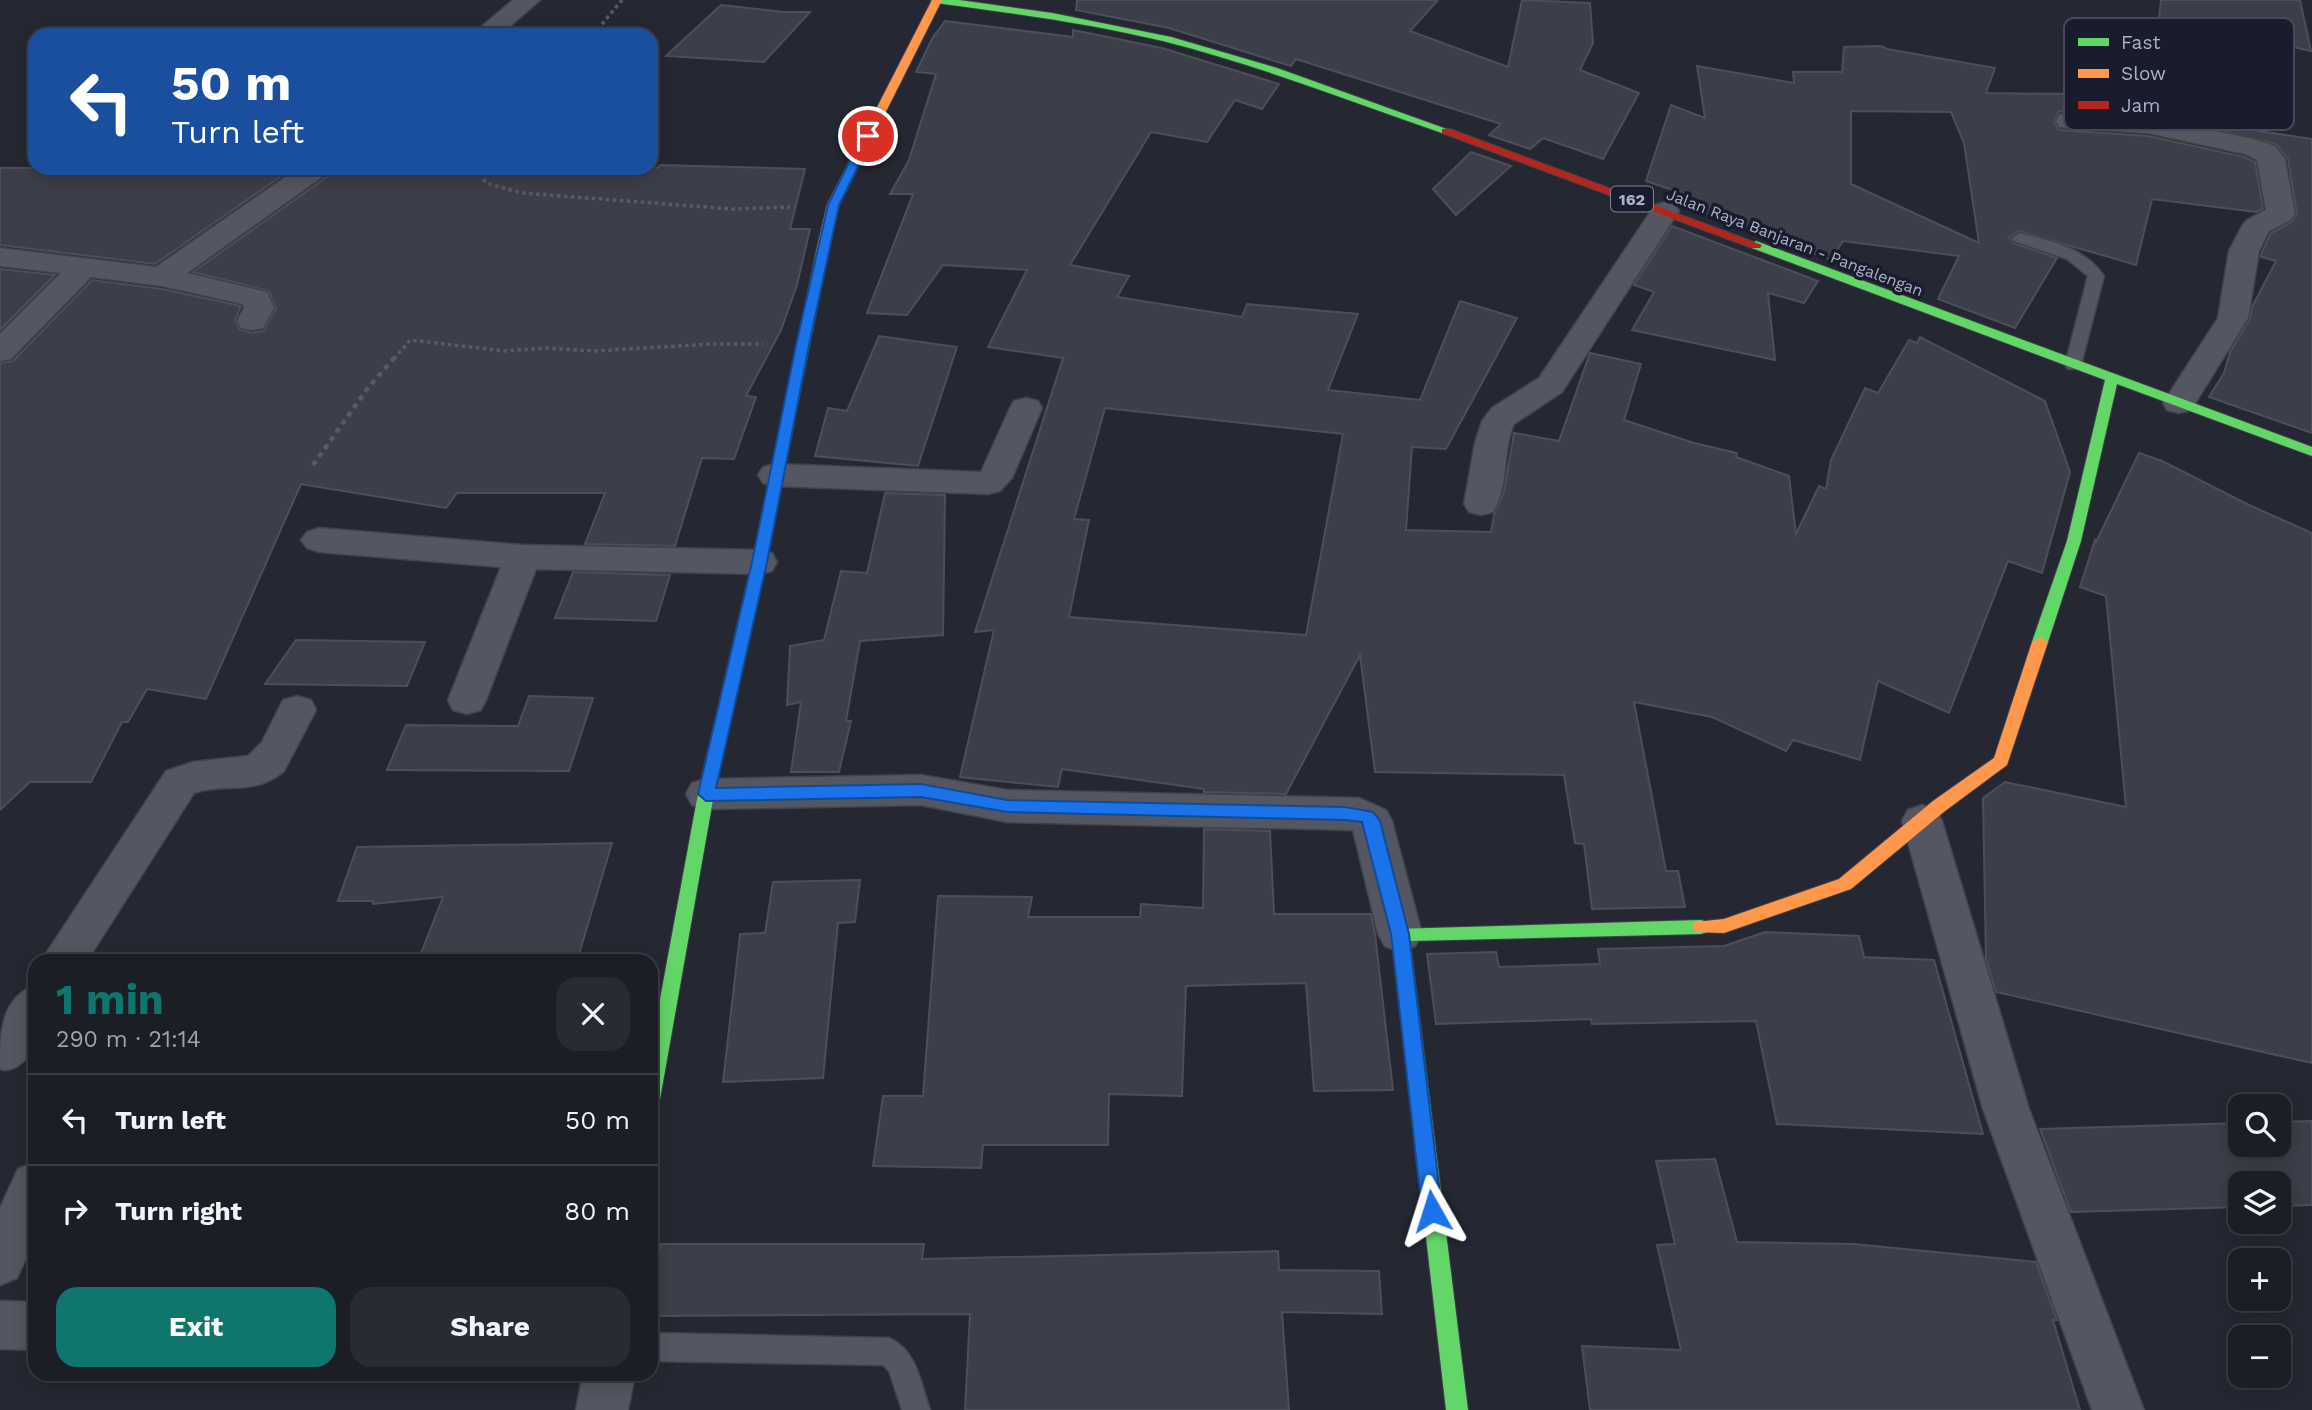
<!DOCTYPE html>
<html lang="en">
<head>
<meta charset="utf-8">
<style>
  :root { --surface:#1c1e26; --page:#292b32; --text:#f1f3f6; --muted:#a0a2a7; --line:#3a3c43; --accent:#0f766e }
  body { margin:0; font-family:"Work Sans",sans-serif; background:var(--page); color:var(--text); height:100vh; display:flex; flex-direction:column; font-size:26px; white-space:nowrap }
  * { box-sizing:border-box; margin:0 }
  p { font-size:23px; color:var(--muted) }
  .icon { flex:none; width:38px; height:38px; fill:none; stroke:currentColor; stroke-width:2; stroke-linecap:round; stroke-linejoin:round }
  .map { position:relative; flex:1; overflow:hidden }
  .panel { position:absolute; left:28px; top:954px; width:630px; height:427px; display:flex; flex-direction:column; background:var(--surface); border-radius:21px; box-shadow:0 4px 18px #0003,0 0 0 2px var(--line) }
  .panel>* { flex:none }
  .top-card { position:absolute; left:28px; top:28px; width:630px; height:147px; border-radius:21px; box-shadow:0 4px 18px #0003,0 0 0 2px var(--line); background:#1a4fa0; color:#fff; overflow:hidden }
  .controls { position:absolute; left:2228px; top:1094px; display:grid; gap:14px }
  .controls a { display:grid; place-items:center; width:63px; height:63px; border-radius:14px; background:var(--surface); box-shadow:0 4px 18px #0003,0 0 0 2px var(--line); font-size:35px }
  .pin { position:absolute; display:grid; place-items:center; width:60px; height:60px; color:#fff; margin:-30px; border:4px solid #fff; border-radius:50%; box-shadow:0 2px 7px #0007 }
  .me { position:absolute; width:77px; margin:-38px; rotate:354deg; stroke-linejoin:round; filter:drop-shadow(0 0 5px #0008) }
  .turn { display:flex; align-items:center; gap:24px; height:147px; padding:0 28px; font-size:32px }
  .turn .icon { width:91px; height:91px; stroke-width:2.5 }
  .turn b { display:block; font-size:49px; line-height:60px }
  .round { display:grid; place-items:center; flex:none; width:74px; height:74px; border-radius:21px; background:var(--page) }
  .headline { display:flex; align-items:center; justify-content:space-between; height:119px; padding:0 28px }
  h1 { font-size:42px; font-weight:700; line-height:52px; color:var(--accent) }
  .button { display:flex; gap:14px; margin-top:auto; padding:14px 28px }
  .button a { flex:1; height:80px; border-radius:21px; background:var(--accent); color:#fff; font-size:28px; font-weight:700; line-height:80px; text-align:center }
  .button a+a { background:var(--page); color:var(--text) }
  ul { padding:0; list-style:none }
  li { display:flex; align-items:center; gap:21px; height:91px; padding:0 28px; border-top:2px solid var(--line) }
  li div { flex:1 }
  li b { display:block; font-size:26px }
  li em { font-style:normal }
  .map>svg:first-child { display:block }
</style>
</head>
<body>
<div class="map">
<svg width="2312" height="1410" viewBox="0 0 2312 1410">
  <rect width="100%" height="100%" fill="#252832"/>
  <path fill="#3c3f49" stroke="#4c4f5a" stroke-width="2" fill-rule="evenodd" d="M1077,0H1438L1410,31L1508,67L1522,0L1590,3L1593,43L1580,70L1639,93L1603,159L1543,138L1530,149L1489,135L1501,124L1296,59L1291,66L1169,28L1076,10Z
    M2161,0H2300L2311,51L2159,18Z
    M721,5L783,12H810L764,62L666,56Z
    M945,21L1073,37V30L1162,48L1279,84L1262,109L1235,100L1207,142L1151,132L1070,265L1129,276L1117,297L1242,317L1247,304L1358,314L1328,390L1420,400L1460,301L1517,318L1446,449L1412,447L1406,530L1491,532L1494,515L1504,492L1514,433L1559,441L1590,353L1641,364L1624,420L1694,443L1737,453L1736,457L1789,476L1796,534L1819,486L1826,489L1831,460L1865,388L1878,393L1909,340L1917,343L1920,337L2045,401L2070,472L2042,573L2008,561L1949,713L1878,681L1860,760L1793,740L1786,751L1712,717L1634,702L1666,871H1678L1685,907L1592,909L1584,844L1575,843L1564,775L1375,772L1360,655L1286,794L1204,792V789L1062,769L1058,787L960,777L994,630L975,632L1063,358L988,347L1027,270L943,265L907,315L867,313L913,194H890L909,160L936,74L916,72L933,37ZM1105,408L1343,434L1306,635L1069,617L1089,520L1074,519Z
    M1881,46L1887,49L1995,68L1986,93L2139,95L2213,103L2218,68L2259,131L2312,139V433L2209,397L2224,373L2230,352L2250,319L2252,307L2276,261L2261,257L2262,252L2271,233L2292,222L2297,215L2288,159L2276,144L2149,114L2069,110L2058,112L2054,122L2059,130L2148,136L2244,157L2255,162L2263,209L2256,212L2152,199L2136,265L2019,231L2009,237L2013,243L2057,258L2015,328L1938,299L1959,256L1843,241L1831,260L1684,205L1691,196L1646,181L1671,105L1705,118L1697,66L1794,83L1793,72H1842L1844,47ZM1851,111L1951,112L1964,143L1979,243L1851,184Z
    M1471,152L1511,166L1456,215L1433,189Z
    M660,165L805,169L790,229H810L797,285L781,330L746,396L756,397L734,459L702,458L675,546L585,544L605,493H457L446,508L301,484L206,699L147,689L128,722H122L91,782H30L0,810V363L13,361L92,280L162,289L241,306L235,320L239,329L252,333L263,331L276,309L269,291L193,272L328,176L333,168H441L477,174L483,168H658Z
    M0,168H293L155,264L0,245Z
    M1672,226L1818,281L1804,303L1768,293L1775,360L1632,330L1654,292L1634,285Z
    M0,269L55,275L0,330Z
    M879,336L957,347L918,466L815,456L828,408L847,411Z
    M2139,453L2162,461L2249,505L2312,533V1063L1996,992L1986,959L1983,798L2005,782L2126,807L2106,596L2080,587L2095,540L2096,542Z
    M885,493L945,495L943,635L860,641L846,721H851L839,772H791L801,702L787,705L790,646L824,640L841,571L867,573Z
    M573,572L670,575L656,621L555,618Z
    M296,640L425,642L407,686L265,684Z
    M529,696L593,698L569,771L387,770L406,725L518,726Z
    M1204,829L1270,831L1274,914H1371L1375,934L1393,1090L1314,1091L1306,983L1186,986L1182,1096L1109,1094L1108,1145H983L981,1168L873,1166L883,1096H923L938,896L1032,897L1028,917H1140L1141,904L1203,908Z
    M612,843L577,961H418L443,897L373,904V901H338L357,847Z
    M860,880L855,922L838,923L823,1078L723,1082L740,934L765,933L773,882Z
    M1765,932L1859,936L1864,957L1934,960L1983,1134L1777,1124L1756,1021L1592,1024L1591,1019L1436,1024L1427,954L1496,952L1499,967L1600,964L1598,949L1724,946Z
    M2312,1121V1205L2278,1206V1183H2240V1207L2071,1212L2040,1129L2240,1123V1144H2278V1122Z
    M1715,1159L1737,1242L1854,1244L2036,1262L2057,1320H2053L2080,1410H1590L1582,1346L1681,1350L1657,1245L1675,1244L1656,1161Z
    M661,1244H924L922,1259L1278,1251L1279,1270L1379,1271L1382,1314L1282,1312L1289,1410H965L970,1314L651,1316V1298Z"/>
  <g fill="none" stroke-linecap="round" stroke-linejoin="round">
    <defs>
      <path id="lane" d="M2020,233C2052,241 2085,248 2104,276L2080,369H2068L2065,365L2088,276L2067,259L2014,241L2012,238Z
        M651,1333L889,1338C917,1350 921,1384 930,1410H902L889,1371L883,1365L651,1361Z"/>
      <path id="street" d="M513,0H540L500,35H472Z
        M2069,113L2148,117L2253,139L2275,146L2285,159L2295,214L2291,220L2269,231L2259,251L2248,318L2191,410L2179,413L2167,410L2163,403L2218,318L2229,251L2242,226L2247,220L2266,210L2257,160L2245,154L2148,133L2059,127L2056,121L2059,115Z
        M298,168H330L326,174L187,273L267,292L274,308L263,328L252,330L241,328L237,321L244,308L243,304L162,286L91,277L11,359L0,361V334L61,273L0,266V248L156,267Z
        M1665,202L1675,205L1679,211L1562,392L1514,424C1502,451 1509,487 1493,512L1481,515L1469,512L1464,504L1475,443L1482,421L1492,408L1539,378L1655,205Z
        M1026,398L1038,401L1042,408L1012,478L1000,491L988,494L775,486L763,483L758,475L763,467L775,464L981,472L1010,408L1014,401Z
        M319,528L523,545L759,550L772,553L777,562L772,571L759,574L536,569L486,700L481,710L467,714L453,710L448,700L501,567L319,552L307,548L301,540L307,532Z
        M297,696L311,700L316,710L284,771C253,797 225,782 194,793L87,961H41L166,771L193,762L248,756L262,742L283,700Z
        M921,775L1007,790L1359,798L1386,810L1392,821L1422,934L1415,946L1400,952L1385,946L1378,934L1353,830L1007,822L921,805L706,809L692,805L686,794L692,783L706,779Z
        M1922,805L1936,810L1942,821L2029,1109L2144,1410H2092L1983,1109L1902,821L1908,810Z
        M35,985C35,1003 39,1024 35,1041C32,1056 16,1074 0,1069C0,1034 0,999 35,985Z
        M35,1162V1239L17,1278L0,1285V1208L18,1169Z
        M0,1301L35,1302V1350L0,1349Z
        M583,1374H635L628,1410H576Z"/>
      <path id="fast" d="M931,0H959L1052,13L1171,37L1277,68L1452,131L1442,133C1350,101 1258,65 1163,41C1088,23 1012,13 936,3Z
        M1756,241L2312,447V456L2117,384L2081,541L2048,642L2045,646H2035L2032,642L2067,541L2105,380L1752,248L1750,245Z
        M823,244L829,248L766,562L714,794L660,1099L658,1105L651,1107V1048L698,794L752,562L817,248Z
        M1701,920L1707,922L1710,927L1707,932L1701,934L1410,941L1468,1410H1446L1391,934L1394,929Z"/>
      <path id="slow" d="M932,0H942L839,205L829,248L827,251H819L817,248L827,205Z
        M2040,637L2048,642L2007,765L1945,811L1851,889L1724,933L1695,932L1692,927L1695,922L1724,919L1839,879L1933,801L1994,758L2032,642Z"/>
      <path id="jam" d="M1442,129H1450L1762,245L1760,248H1752L1442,133Z"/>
    </defs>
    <use href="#lane" stroke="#40434b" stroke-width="3"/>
    <use href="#street" stroke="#40434b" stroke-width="3"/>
    <use href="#fast" stroke="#40434b" stroke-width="2"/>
    <use href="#slow" stroke="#40434b" stroke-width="2"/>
    <use href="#jam" stroke="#40434b" stroke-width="2"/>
    <path stroke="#575b64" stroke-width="3.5" stroke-dasharray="3.5 3.5" stroke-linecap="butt" d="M593,35L622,0
      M475,168L486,183L522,193L732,209L790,207
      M394,359L410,340L505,351L544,348L595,351L711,344H763"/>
    <path stroke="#575b64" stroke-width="4.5" stroke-dasharray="5 5" stroke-linecap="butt" d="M313,465L368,388L395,357"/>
    <use href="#lane" fill="#545662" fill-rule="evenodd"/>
    <use href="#street" fill="#545662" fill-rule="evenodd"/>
    <use href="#fast" fill="#63d668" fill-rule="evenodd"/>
    <use href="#slow" fill="#ff974d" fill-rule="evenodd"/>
    <use href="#jam" fill="#b3261e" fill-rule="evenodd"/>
  </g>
  <path fill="#1a73e8" stroke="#114b97" stroke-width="2" d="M868,133L873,136L839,205L809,345L767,562L716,788L921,784L1007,800L1345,807L1373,812L1380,821L1409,934L1442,1211L1439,1218L1432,1220L1425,1218L1422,1211L1391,934L1362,822L1345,820L1007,812L921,797L706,801L698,794L752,562L796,345L828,205L862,136Z"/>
  <g text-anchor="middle" stroke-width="7" stroke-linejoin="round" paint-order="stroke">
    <rect fill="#181c2d" stroke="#808498" stroke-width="2" x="1611" y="186.5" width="42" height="25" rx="5"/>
    <g font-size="16" font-weight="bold" fill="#acb1c6">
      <text x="1632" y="205">162</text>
    </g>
    <g font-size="16" fill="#acb1c6" stroke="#181c2d">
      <text transform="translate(1795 242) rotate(21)" y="6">Jalan Raya Banjaran - Pangalengan</text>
    </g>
  </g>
  <rect x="2064" y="18" width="230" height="112" rx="10" fill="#181c2d" stroke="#44495b" stroke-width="2"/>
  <rect x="2078" y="38" width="31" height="8" fill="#63d668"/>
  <rect x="2078" y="69" width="31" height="9" fill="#ff974d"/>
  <rect x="2078" y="101" width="31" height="8" fill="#b3261e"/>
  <g font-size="19" fill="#acb1c6">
    <text x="2121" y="49">Fast</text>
    <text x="2121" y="80">Slow</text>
    <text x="2121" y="112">Jam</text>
  </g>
</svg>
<div class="controls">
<a><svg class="icon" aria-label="search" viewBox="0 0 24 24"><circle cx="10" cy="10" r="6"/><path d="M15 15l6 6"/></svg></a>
<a><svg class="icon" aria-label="layers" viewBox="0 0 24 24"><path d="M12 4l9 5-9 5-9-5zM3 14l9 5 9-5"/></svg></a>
<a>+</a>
<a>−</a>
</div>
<div class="pin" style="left:868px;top:136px;background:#d93025"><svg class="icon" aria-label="arrive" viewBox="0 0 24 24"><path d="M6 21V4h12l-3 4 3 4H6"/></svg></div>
<svg class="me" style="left:1432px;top:1211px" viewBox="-20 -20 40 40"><path d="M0-17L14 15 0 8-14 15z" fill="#1a73e8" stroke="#fff" stroke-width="4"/></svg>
<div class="top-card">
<div class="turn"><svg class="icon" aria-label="left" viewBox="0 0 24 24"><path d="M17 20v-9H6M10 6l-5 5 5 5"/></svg><div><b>50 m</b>Turn left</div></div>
</div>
<section class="panel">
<div class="headline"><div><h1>1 min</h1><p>290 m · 21:14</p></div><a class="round"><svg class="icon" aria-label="close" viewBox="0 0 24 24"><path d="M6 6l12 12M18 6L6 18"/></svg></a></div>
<ul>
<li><svg class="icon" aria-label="left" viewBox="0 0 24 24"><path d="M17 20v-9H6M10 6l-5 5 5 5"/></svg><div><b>Turn left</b></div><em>50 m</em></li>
<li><svg class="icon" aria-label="right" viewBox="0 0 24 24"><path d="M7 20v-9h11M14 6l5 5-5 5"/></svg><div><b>Turn right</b></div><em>80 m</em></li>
</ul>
<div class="button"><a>Exit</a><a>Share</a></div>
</section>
</div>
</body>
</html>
